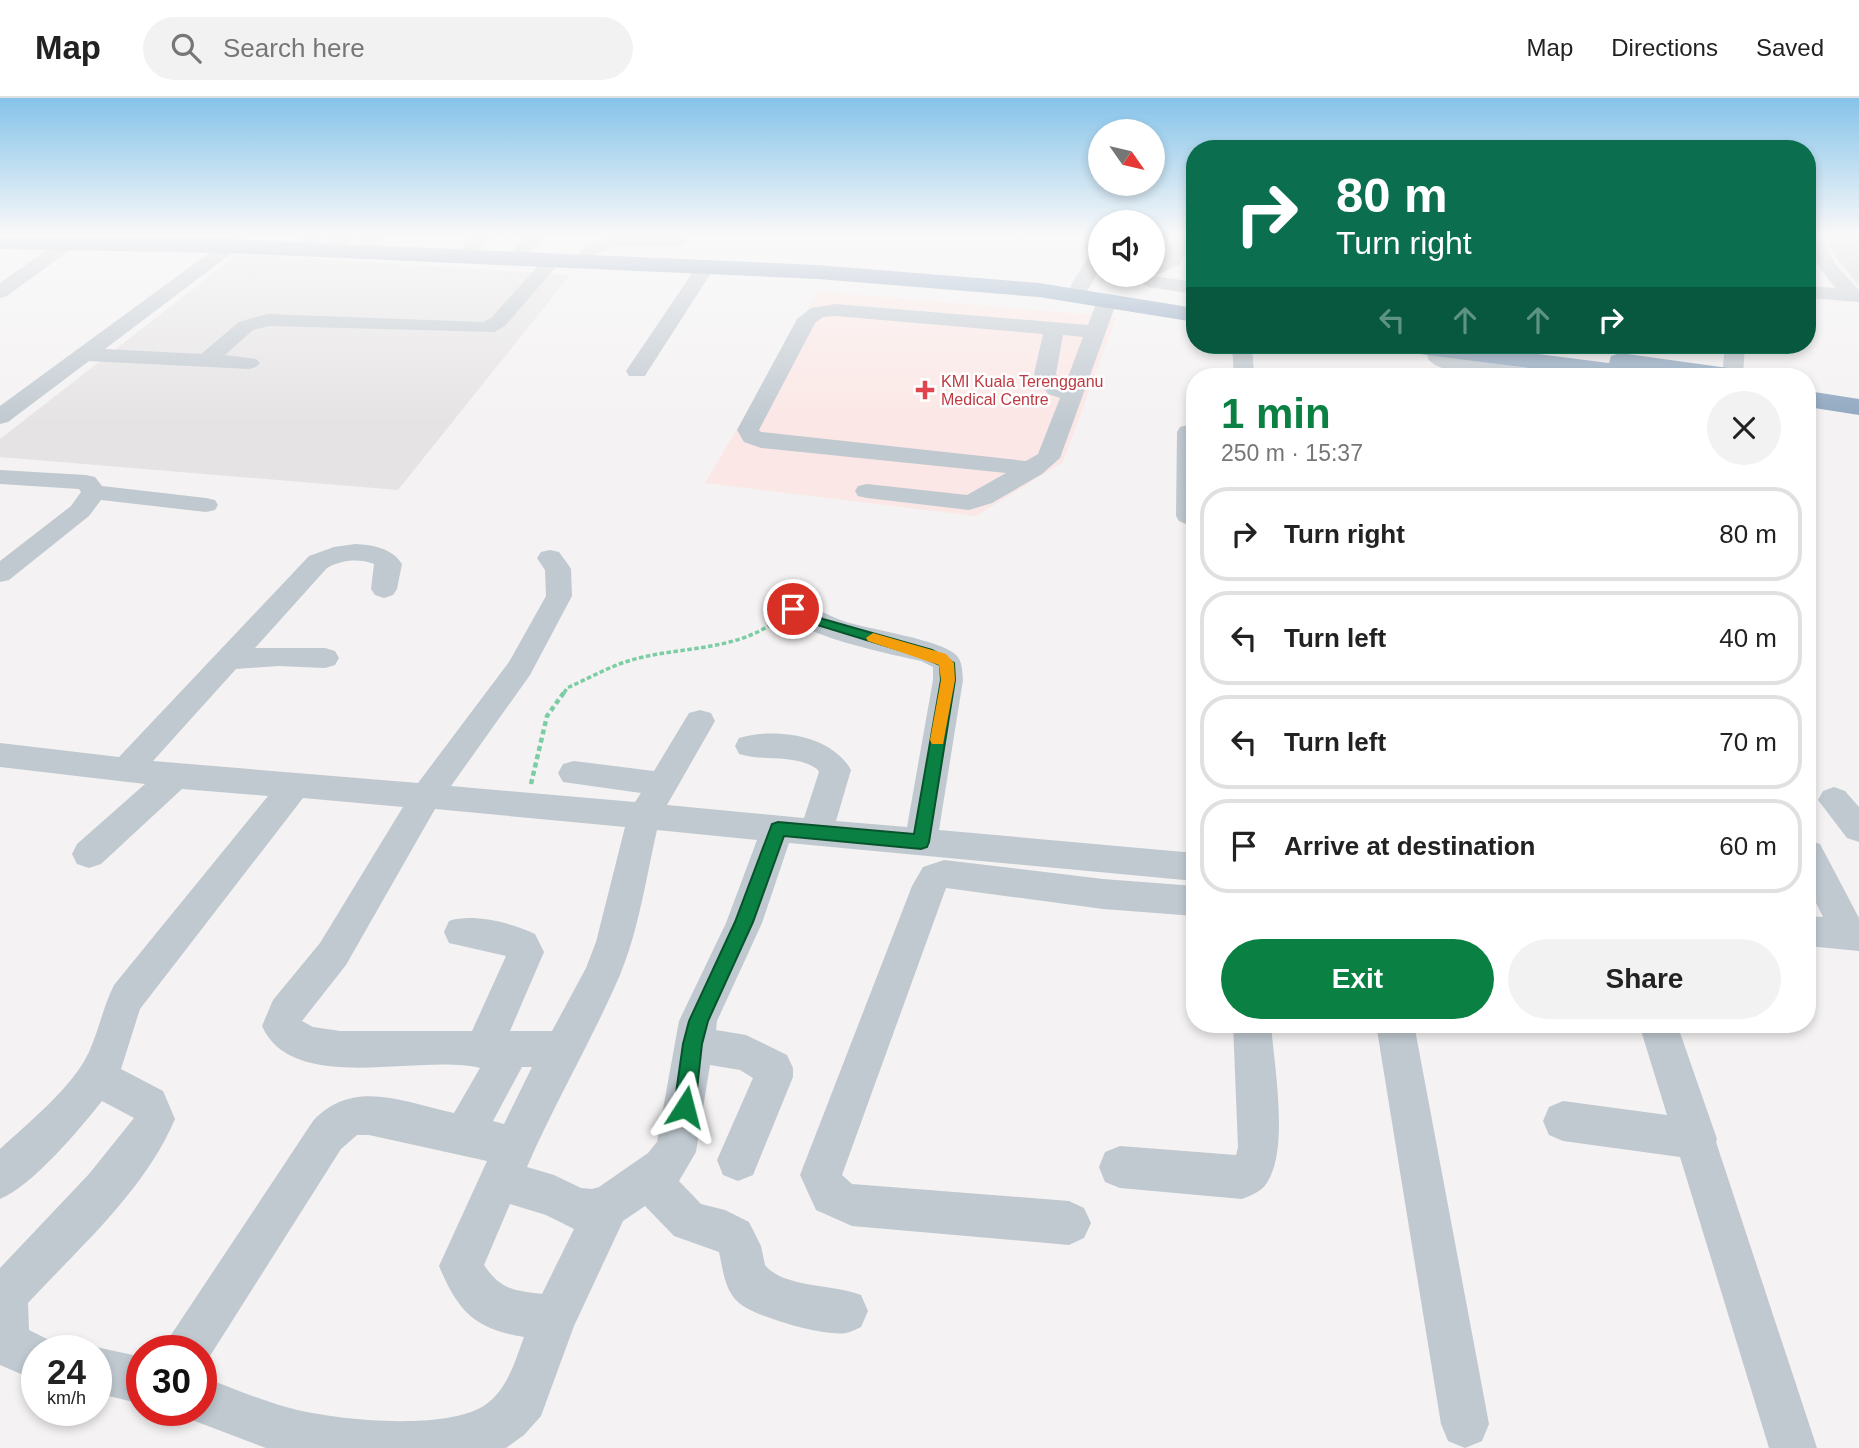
<!DOCTYPE html>
<html lang="en">
<head>
<meta charset="utf-8">
<style>
  :root { --surface:#fff; --page:#f2f2f2; --text:#222; --muted:#767676; --line:#e0e0e0; --accent:#0b8043 }
  body { margin:0; font-family:Helvetica,sans-serif; background:var(--page); color:var(--text); height:100vh; display:flex; flex-direction:column; font-size:26px; white-space:nowrap }
  * { box-sizing:border-box; margin:0 }
  p { font-size:23px; color:var(--muted) }
  .icon { flex:none; width:38px; height:38px; fill:none; stroke:currentColor; stroke-width:2; stroke-linecap:round; stroke-linejoin:round }
  .map { position:relative; flex:1; overflow:hidden }
  .details { position:absolute; left:1186px; top:270px; width:630px; height:665px; display:flex; flex-direction:column; background:var(--surface); border-radius:28px; box-shadow:0 4px 10px #0003 }
  .details>* { flex:none }
  .banner { position:absolute; left:1186px; top:42px; width:630px; height:214px; border-radius:28px; box-shadow:0 4px 10px #0003; background:#0b6e4f; color:#fff; overflow:hidden }
  .needle { width:46px; rotate:124deg }
  .buttons { position:absolute; left:1088px; top:21px; display:grid; gap:14px }
  .buttons a { display:grid; place-items:center; width:77px; height:77px; border-radius:50%; background:var(--surface); box-shadow:0 4px 10px #0003; font-size:35px }
  .speed { position:absolute; left:21px; top:1237px; display:flex; gap:14px; font-size:35px; font-weight:700; text-align:center }
  .speed>* { display:grid; place-content:center; width:91px; height:91px; border-radius:50%; background:var(--surface); box-shadow:0 4px 10px #0003; line-height:1 }
  .speed small { font-size:18px; font-weight:400 }
  .speed .limit { border:10px solid #d22; background:#fff; color:#111 }
  .pin { position:absolute; display:grid; place-items:center; width:60px; height:60px; color:#fff; margin:-30px; border:4px solid #fff; border-radius:50%; box-shadow:0 2px 7px #0007 }
  .me { position:absolute; width:77px; margin:-38px; rotate:9deg; stroke-linejoin:round; filter:drop-shadow(0 0 5px #0008) }
  .turn { display:flex; align-items:center; gap:24px; height:147px; padding:0 35px; font-size:32px }
  .turn .icon { width:91px; height:91px; stroke-width:2.5 }
  .turn b { display:block; font-size:49px; line-height:60px }
  .lanes { display:flex; align-items:center; height:66px; padding:0 35px; background:#0003; justify-content:center; gap:35px; direction:ltr }
  .lanes .off { opacity:.35 }
  .round { display:grid; place-items:center; flex:none; width:74px; height:74px; border-radius:37px; background:var(--page) }
  .headline { display:flex; align-items:center; justify-content:space-between; height:119px; padding:0 35px }
  h1 { font-size:42px; font-weight:700; line-height:52px; color:var(--accent) }
  .action { display:flex; gap:14px; margin-top:auto; padding:14px 35px }
  .action a { flex:1; height:80px; border-radius:42px; background:var(--accent); color:#fff; font-size:28px; font-weight:700; line-height:80px; text-align:center }
  .action a+a { background:var(--page); color:var(--text) }
  ul { padding:0; list-style:none }
  li { display:flex; align-items:center; gap:21px; height:94px; margin:0 14px 10px; padding:0 21px; border:4px solid var(--line); border-radius:28px }
  li div { flex:1 }
  li b { display:block; font-size:26px }
  li em { font-style:normal }
  header { display:flex; align-items:center; gap:42px; box-sizing:border-box; height:98px; padding:0 35px; background:var(--surface); border-bottom:2px solid var(--line) }
  header strong { font-size:33px }
  nav { display:flex; gap:38px; margin-inline-start:auto; font-size:24px }
  .search { width:490px; height:63px; background:var(--page); display:flex; align-items:center; gap:18px; box-sizing:border-box; padding:0 24px; border-radius:38px; color:var(--muted); font-size:26px }
  .map>svg:first-child { display:block }
</style>
</head>
<body>
<header>
<strong>Map</strong>
<div class="search"><svg class="icon" aria-label="search" viewBox="0 0 24 24"><circle cx="10" cy="10" r="6"/><path d="M15 15l6 6"/></svg>Search here</div>
<nav><a>Map</a><a>Directions</a><a>Saved</a></nav>
</header>
<div class="map">
<svg width="1859" height="1350" viewBox="0 0 1859 1350">
  <rect width="100%" height="100%" fill="#f4f2f2"/>
  <path fill="#e5e3e4" d="M238,156L570,177L398,392L0,359V341Z"/>
  <path fill="#fbe7e5" d="M819,193L1116,219L1063,364L976,418L705,385Z"/>
  <path fill="#cccfd4" stroke="#d6d8dd" stroke-width="2" d="M1820,138H1848L1859,141V187L1833,155L1825,140Z"/>
  <g fill="none" stroke-linecap="round" stroke-linejoin="round">
    <path stroke="#7bcda4" stroke-width="3.5" stroke-dasharray="4.5 2.5" stroke-linecap="butt" d="M564,595L567,590C585,582 603,572 622,565C673,547 733,556 777,522"/>
    <path stroke="#7bcda4" stroke-width="4.5" stroke-dasharray="5 3.5" stroke-linecap="butt" d="M531,686L547,618L565,593"/>
    <path fill="#c0c9d0" fill-rule="evenodd" d="M305,138H325C319,146 314,148 305,146L302,142Z
      M334,138H352L344,148L338,149L329,144Z
      M357,138H381L382,139C376,147 372,151 362,149Z
      M471,138H490L476,154H464L461,150Z
      M525,138L543,139L528,156H516L513,152Z
      M612,138H678L687,143L678,148H615L588,160L579,155L582,151Z
      M1175,138H1189L1191,141L1179,167L1154,178L1195,184V196L1148,189L1139,183L1146,177H1153V165L1164,160Z
      M1808,138L1823,141L1836,167L1859,192V204L1808,200V188L1836,190C1824,176 1808,157 1808,138Z
      M68,140L74,141L77,145L74,149L7,198L0,200V185L62,141Z
      M230,143L239,148L236,152L105,251L201,256L239,224L268,216L483,224L491,220L547,158L553,156L562,162L505,228L494,234L269,228L253,232L225,257L256,261L260,265L256,269L249,271L89,263L8,324L0,326V308L224,144Z
      M1101,146C1101,165 1098,177 1087,193H1073L1070,189L1095,147Z
      M706,163L715,169L648,273L645,278H629L626,273L699,165Z
      M1107,197L1117,203L1060,360L1042,376L992,405L969,412L867,400L858,398L855,393L858,388L867,386L967,397L1006,375L761,350L744,344L737,332L797,221L811,210L835,206L1088,227L1097,203ZM835,218L1043,236L1034,276L1048,296L1060,300L1038,356L1026,363L761,334L759,332L815,225L823,219ZM1063,237L1083,239L1065,287L1056,276Z
      M1232,247H1252L1254,278H1234Z
      M1425,247H1443L1447,257L1451,259L1519,269L1527,270L1530,275L1527,278C1505,278 1441,279 1428,261Z
      M1725,247H1745L1743,278H1722Z
      M1557,259L1564,261L1574,278H1554L1546,265L1550,261Z
      M1195,325V430L1179,423L1176,418L1177,334L1180,329Z
      M0,372L86,377L95,379L102,388L206,400L215,402L218,407L215,412L206,414L101,402L89,418L9,482L0,484V463L71,408L81,394L79,391L0,386Z
      M355,446C373,447 392,450 402,466L397,491L393,497L384,500L375,497L371,491L374,466C359,460 341,462 327,470L255,550H325L335,553L339,560L335,567L325,570L278,568L236,571L153,663L418,685L509,564L546,498L545,472L537,460L541,454L550,452L559,454L567,465L571,471L572,498L530,577L451,688L635,704L641,695L563,684L558,675L563,666L574,663L654,673L689,615L700,612L711,615L715,623L667,707L804,720L819,674L817,671C793,655 765,664 739,656L735,648L739,640C775,629 832,637 851,672L836,723L907,729L933,582V569L921,563C889,556 796,537 779,511L783,505C802,500 830,520 850,525C874,532 939,542 955,556C963,563 962,573 963,582L939,732L1195,755V783L789,745L762,825L717,923L716,932L746,937L787,957L793,970V979L753,1077L738,1083L723,1077L717,1062L753,980L740,972L710,967L696,1054L679,1083L701,1106L725,1112L749,1124L761,1148L765,1167C783,1190 834,1186 861,1197L868,1213L861,1229C856,1231 851,1234 846,1235C825,1239 754,1219 738,1204C724,1191 723,1171 719,1154L674,1138L645,1108L623,1123L574,1228L541,1318L524,1337L506,1350H266L184,1319L182,1312H201V1278C229,1289 258,1301 286,1309C331,1322 453,1335 489,1304C509,1287 515,1263 524,1239C474,1231 458,1213 439,1168L487,1063L369,1037H357L341,1051L203,1269L201,1270V1253H164L171,1237L313,1023C353,980 403,1004 454,1015L480,970C421,955 293,998 262,928L273,902L320,845L403,709L303,700L140,911L121,971L163,993L175,1021C145,1092 80,1149 28,1205L29,1232L53,1244L57,1253H37V1283L0,1267V1170L89,1076L134,1020L102,1003C80,1031 32,1088 0,1101V1051C28,1025 73,989 89,954C99,932 103,909 114,887L268,698L182,691L101,766L89,770L77,766L72,756L77,746L145,686L0,669V645L119,659L309,458L334,449ZM435,711L625,729L596,844L586,870L552,933H510L544,854L535,836C512,825 473,815 449,823L444,834L449,845L506,858L472,933H340L313,929L302,923L346,867ZM657,732L757,742L726,825L679,923L657,1044L648,1055L599,1089L592,1091L581,1090L554,1077L527,1069C555,1004 592,942 620,877C639,831 646,780 657,732ZM522,969H532L504,1026L493,1023ZM510,1106L546,1117L574,1131L542,1196C513,1192 501,1192 484,1167Z
      M1834,689L1845,693L1859,709V744L1847,740L1818,702L1823,693Z
      M1808,742L1820,746L1859,820V853L1808,848V818L1823,819L1808,789Z
      M944,762L1103,781L1195,788V818L1103,811L946,790L842,1077L852,1086L1069,1103L1084,1110L1091,1125L1084,1140L1069,1147L852,1128L816,1112L800,1077L912,788L923,769Z
      M1233,926H1271C1274,967 1289,1048 1268,1083C1263,1093 1252,1097 1242,1101L1120,1090L1105,1084L1099,1069L1105,1054L1120,1048L1236,1057L1238,1049Z
      M1376,926H1414L1489,1326L1482,1343L1465,1350L1448,1343L1441,1326Z
      M1639,926H1677L1717,1041L1716,1044L1817,1350H1769L1680,1059L1563,1043L1549,1037L1543,1023L1549,1009L1563,1003L1667,1017Z
      M96,1249L142,1259V1306L96,1295V1253H85Z"/>
    <path fill="#8ca5bf" fill-rule="evenodd" d="M0,138L230,141L818,167L1039,185L1195,210V224L1039,199L818,181L230,155L0,151Z
      M1400,247H1468L1609,265L1611,258L1620,255L1728,270L1737,272L1741,278H1590L1412,255L1403,252Z
      M1808,293L1859,301V317L1808,309Z"/>
  </g>
  <linearGradient id="sky" x2="0" y2="1"><stop stop-color="#85c3e9"/><stop offset="0.42" stop-color="#faf9f9"/><stop offset="1" stop-color="#faf9f9" stop-opacity="0"/></linearGradient>
  <rect width="1859" height="327" fill="url(#sky)"/>
  <path fill="#0b8043" stroke="#07532c" stroke-width="2" d="M793,506L823,521L932,552L954,565L955,582L929,744L927,749L921,751L784,738L753,824L708,923L702,946L695,1009L692,1016L685,1019L677,1016L674,1009L683,946L689,923L735,824L772,726L778,724L914,736L941,582L940,567L922,559L794,520L786,511Z"/>
  <path fill="#f59e0b" d="M873,535L946,556L954,565L955,582L943,646H932L930,642L941,582L939,567L868,543L866,540Z"/>
  <path fill="#e0444e" stroke="#fff" stroke-width="2.5" d="M921.5 281.5h7v7h7v7h-7v7h-7v-7h-7v-7h7z"/>
  <g text-anchor="middle" stroke-width="5" stroke-linejoin="round" paint-order="stroke">
    <g font-size="16" fill="#be3a42" stroke="#fff" text-anchor="start">
      <text x="941" y="289">KMI Kuala Terengganu<tspan x="941" dy="18">Medical Centre</tspan></text>
    </g>
  </g>
</svg>
<div class="buttons">
<a><svg class="needle" viewBox="-14 -14 28 28"><path d="M0-13l5 13h-10z" fill="#e53935"/><path d="M0 13l5-13h-10z" fill="#767676"/></svg></a>
<a><svg class="icon" aria-label="sound" viewBox="0 0 24 24"><path d="M4 9h4l5-4v14l-5-4H4zM17 9q2 3 0 6"/></svg></a>
</div>
<div class="speed"><div>24<small>km/h</small></div><div class="limit">30</div></div>
<div class="pin" style="left:793px;top:511px;background:#d93025"><svg class="icon" aria-label="arrive" viewBox="0 0 24 24"><path d="M6 21V4h12l-3 4 3 4H6"/></svg></div>
<svg class="me" style="left:685px;top:1009px" viewBox="-20 -20 40 40"><path d="M0-17L14 15 0 8-14 15z" fill="#0b8043" stroke="#fff" stroke-width="4"/></svg>
<div class="banner">
<div class="turn"><svg class="icon" aria-label="right" viewBox="0 0 24 24"><path d="M7 20v-9h11M14 6l5 5-5 5"/></svg><div><b>80 m</b>Turn right</div></div>
<div class="lanes"><svg class="icon off" aria-label="left" viewBox="0 0 24 24"><path d="M17 20v-9H6M10 6l-5 5 5 5"/></svg><svg class="icon off" aria-label="ahead" viewBox="0 0 24 24"><path d="M12 20V5M6 11l6-6 6 6"/></svg><svg class="icon off" aria-label="ahead" viewBox="0 0 24 24"><path d="M12 20V5M6 11l6-6 6 6"/></svg><svg class="icon" aria-label="right" viewBox="0 0 24 24"><path d="M7 20v-9h11M14 6l5 5-5 5"/></svg></div>
</div>
<section class="details">
<div class="headline"><div><h1>1 min</h1><p>250 m · 15:37</p></div><a class="round"><svg class="icon" aria-label="close" viewBox="0 0 24 24"><path d="M6 6l12 12M18 6L6 18"/></svg></a></div>
<ul>
<li><svg class="icon" aria-label="right" viewBox="0 0 24 24"><path d="M7 20v-9h11M14 6l5 5-5 5"/></svg><div><b>Turn right</b></div><em>80 m</em></li>
<li><svg class="icon" aria-label="left" viewBox="0 0 24 24"><path d="M17 20v-9H6M10 6l-5 5 5 5"/></svg><div><b>Turn left</b></div><em>40 m</em></li>
<li><svg class="icon" aria-label="left" viewBox="0 0 24 24"><path d="M17 20v-9H6M10 6l-5 5 5 5"/></svg><div><b>Turn left</b></div><em>70 m</em></li>
<li><svg class="icon" aria-label="arrive" viewBox="0 0 24 24"><path d="M6 21V4h12l-3 4 3 4H6"/></svg><div><b>Arrive at destination</b></div><em>60 m</em></li>
</ul>
<div class="action"><a>Exit</a><a>Share</a></div>
</section>
</div>
</body>
</html>
